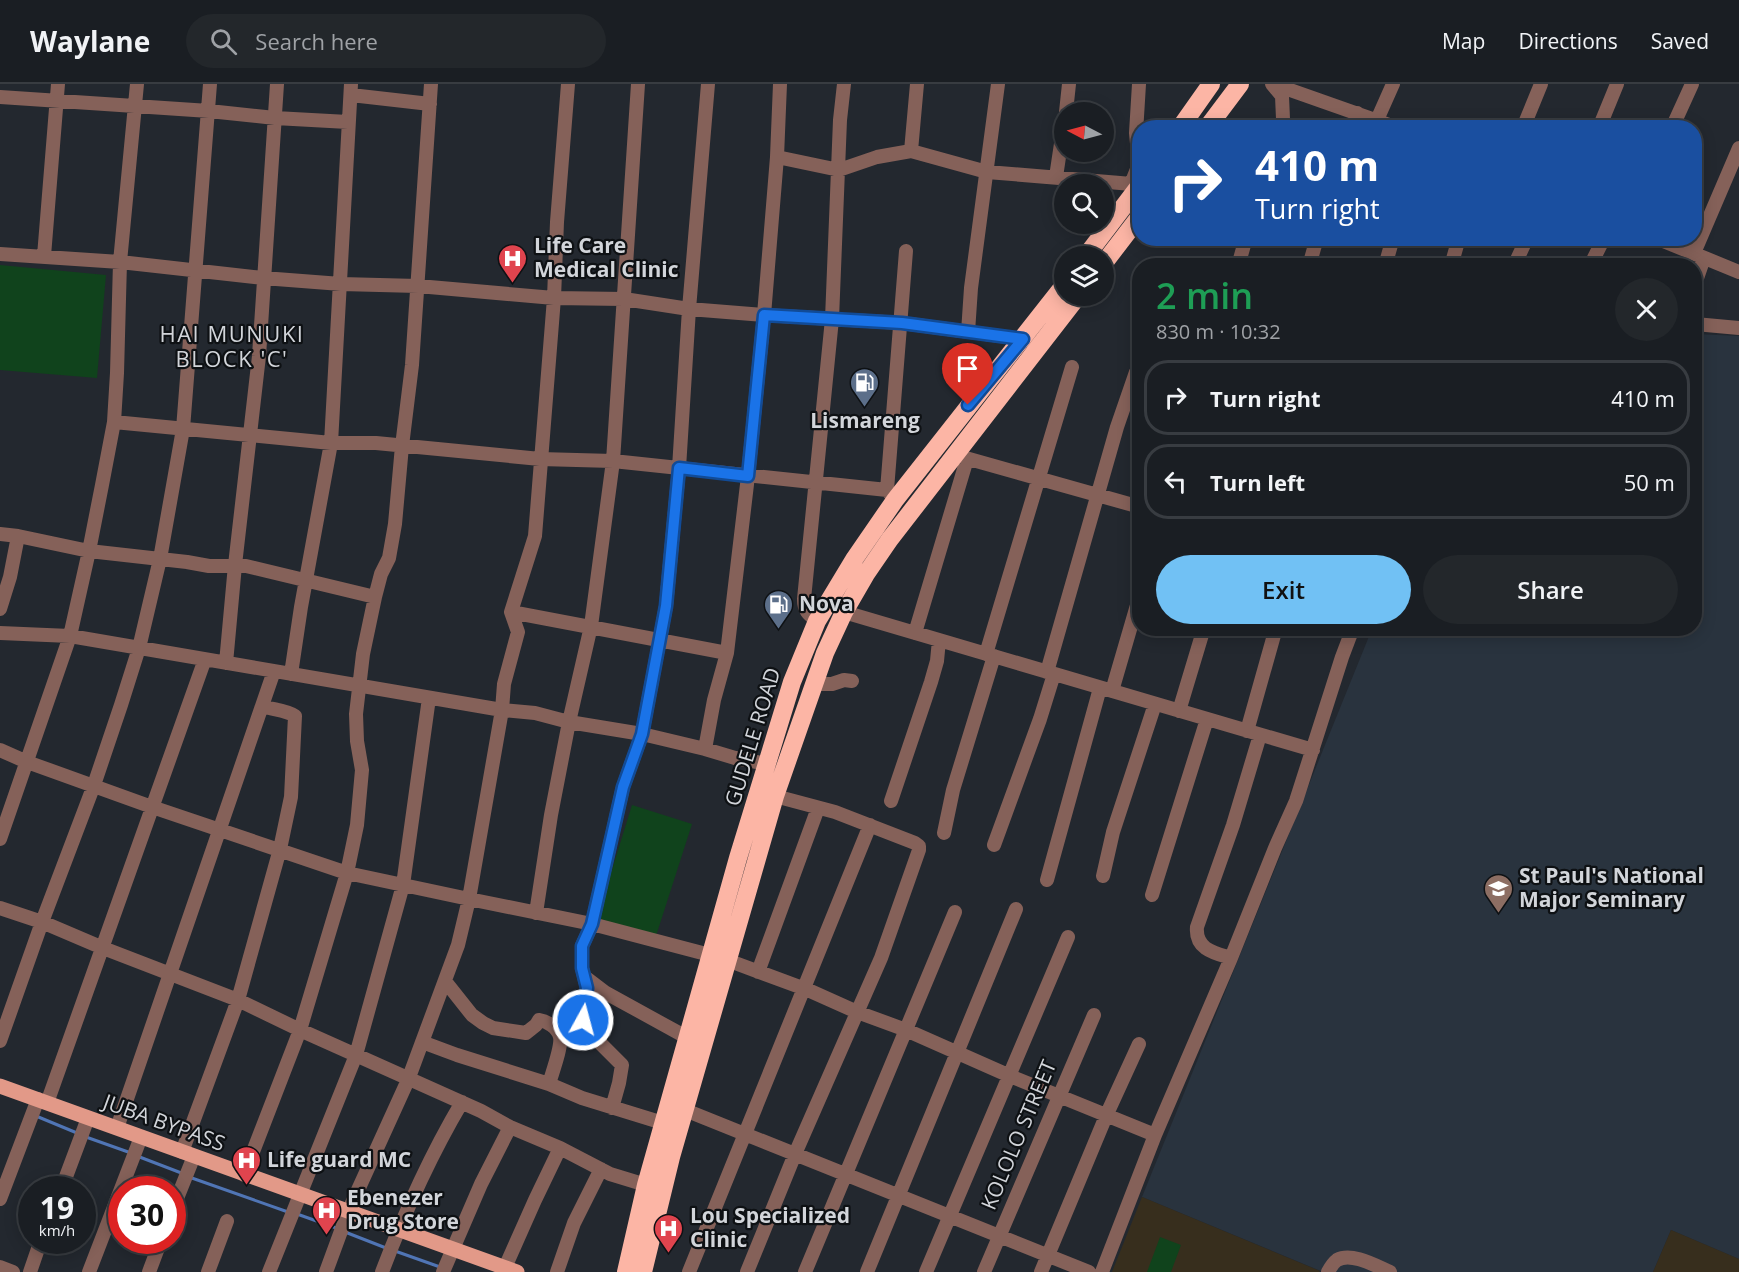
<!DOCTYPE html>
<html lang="en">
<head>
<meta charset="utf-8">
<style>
  :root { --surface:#1a1e23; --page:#23272b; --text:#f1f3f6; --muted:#9fa2a6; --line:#383c41; --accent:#71c1f4 }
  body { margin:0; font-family:"Open Sans",sans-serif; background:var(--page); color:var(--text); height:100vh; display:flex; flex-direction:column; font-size:22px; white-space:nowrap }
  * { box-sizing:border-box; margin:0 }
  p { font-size:20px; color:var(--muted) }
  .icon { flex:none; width:33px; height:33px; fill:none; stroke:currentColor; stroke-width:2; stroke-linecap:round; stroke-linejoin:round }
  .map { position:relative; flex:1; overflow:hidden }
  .drawer { position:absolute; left:1132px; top:174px; width:570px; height:378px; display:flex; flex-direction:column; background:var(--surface); border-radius:24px; box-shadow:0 3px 15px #0003,0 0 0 2px var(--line) }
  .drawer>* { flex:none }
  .hud { position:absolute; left:1132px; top:36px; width:570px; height:126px; border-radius:24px; box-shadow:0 3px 15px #0003,0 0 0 2px var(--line); background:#1a4fa0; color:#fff; overflow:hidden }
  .needle { width:39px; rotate:276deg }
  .tools { position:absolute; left:1054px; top:18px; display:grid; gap:12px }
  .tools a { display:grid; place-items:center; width:60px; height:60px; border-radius:50%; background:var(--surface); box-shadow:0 3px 15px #0003,0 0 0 2px var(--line); font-size:30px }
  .speed { position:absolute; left:18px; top:1092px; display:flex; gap:12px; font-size:30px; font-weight:700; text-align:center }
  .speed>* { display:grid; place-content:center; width:78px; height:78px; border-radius:50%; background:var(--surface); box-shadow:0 3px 15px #0003,0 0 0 2px var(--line); line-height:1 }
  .speed small { font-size:15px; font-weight:400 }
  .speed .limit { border:9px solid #d22; background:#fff; color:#111 }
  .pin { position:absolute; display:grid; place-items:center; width:51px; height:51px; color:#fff; margin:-62px -26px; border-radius:50% 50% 50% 0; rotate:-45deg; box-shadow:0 0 6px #0007 }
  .pin .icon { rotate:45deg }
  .me { position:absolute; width:66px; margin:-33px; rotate:7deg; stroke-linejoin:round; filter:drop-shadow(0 0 4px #0008) }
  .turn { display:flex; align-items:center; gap:21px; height:126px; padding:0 24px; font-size:27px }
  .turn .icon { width:78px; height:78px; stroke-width:2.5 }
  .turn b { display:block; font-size:42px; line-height:51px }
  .round { display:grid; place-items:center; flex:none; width:63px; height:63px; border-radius:32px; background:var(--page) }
  .summary { display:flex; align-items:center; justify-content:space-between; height:102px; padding:0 24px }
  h1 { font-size:36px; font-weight:600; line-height:45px; color:#1e9e55 }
  .cta { display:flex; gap:12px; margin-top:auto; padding:12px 24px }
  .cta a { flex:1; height:69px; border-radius:36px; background:var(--accent); color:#111; font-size:24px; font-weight:600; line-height:69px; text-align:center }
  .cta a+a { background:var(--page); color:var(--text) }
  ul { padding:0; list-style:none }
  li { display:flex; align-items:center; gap:18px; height:75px; margin:0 12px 9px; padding:0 12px; border:3px solid var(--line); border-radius:24px }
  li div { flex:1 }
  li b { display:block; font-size:22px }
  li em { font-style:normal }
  header { display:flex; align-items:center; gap:36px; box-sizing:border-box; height:84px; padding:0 30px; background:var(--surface); border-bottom:2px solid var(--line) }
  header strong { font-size:28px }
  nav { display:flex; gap:33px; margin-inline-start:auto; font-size:21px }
  .search { width:420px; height:54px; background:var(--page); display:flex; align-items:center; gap:15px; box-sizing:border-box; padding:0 21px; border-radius:33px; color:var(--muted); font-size:22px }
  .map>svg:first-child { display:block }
</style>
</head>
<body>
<header>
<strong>Waylane</strong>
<div class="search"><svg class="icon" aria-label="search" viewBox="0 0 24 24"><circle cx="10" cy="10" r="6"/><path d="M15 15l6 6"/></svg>Search here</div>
<nav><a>Map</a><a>Directions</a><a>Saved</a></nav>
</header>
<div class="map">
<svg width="1739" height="1188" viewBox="0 0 1739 1188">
  <rect width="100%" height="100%" fill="#23282f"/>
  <path fill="#29333e" d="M1695,250L1739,252V1175L1671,1146L1653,1188H1323L1142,1113L1372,545L1695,544Z"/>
  <path fill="#372e1d" d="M1142,1113L1320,1187L1319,1188H1112Z
    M1671,1146L1739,1175V1188H1653Z"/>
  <path fill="#10431c" d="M0,181L106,191L97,294L0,286Z
    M632,721L692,740L656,852L597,834Z
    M1160,1153L1181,1161L1171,1188H1147Z"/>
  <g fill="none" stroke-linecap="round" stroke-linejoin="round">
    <path stroke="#5075b5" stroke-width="3" d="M36,1032L77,1049
      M86,1053L131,1069
      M137,1072L184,1090
      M189,1093L288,1128
      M297,1130L339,1145
      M345,1148L386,1164
      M395,1167L440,1183"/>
    <path stroke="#856159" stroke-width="14" d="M1272,0L1282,12L1283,35L1280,44
      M1280,0L1290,6L1398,44
      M351,11L430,20
      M0,13L209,27L275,34L348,38
      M1066,28L1069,0
      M1377,36L1393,0
      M1352,44L1357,29
      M1523,44L1541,0
      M1599,44L1617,0
      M1672,44L1692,0
      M911,67L917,0
      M777,73L839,86L877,73L911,67L987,88L1120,99L1131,100L1136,106
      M1056,93L1065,33
      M1131,100L1139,80L1136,49L1139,0
      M1656,154L1739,188
      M1694,169L1739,64
      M0,170L120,178L263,194L341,200L418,202L554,214L624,215L689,225L764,231L902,239L1029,256
      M44,172L58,0
      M1238,182L1246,154
      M1309,182L1317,154
      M1385,182L1393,154
      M1451,182L1459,154
      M1514,182L1527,154
      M1590,182L1604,154
      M1695,200L1704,174
      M1695,240L1739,244
      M968,248L971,204L998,0
      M114,338L331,359H376L540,375L613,377L887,406L895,416
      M955,371L1140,423
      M887,406L906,167
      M0,450L18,452L89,467L187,478L209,482H246L375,513
      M0,525L10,493L18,452
      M511,528L727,569
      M844,528L1313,666
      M817,537C808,530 804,527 804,515L832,235L840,36L844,0
      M0,549L70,552L502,626L535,629L569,638L642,650L705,665L735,674L768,680
      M915,549L967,375
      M986,570L1072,283
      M226,579L235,481L259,272L277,0
      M1047,588L1117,343L1136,288
      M291,590L301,523L331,359L351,0
      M813,600H832L844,596L852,597
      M1112,607L1140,511
      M1179,627L1204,544
      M1247,647L1276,544
      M705,665L714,616L727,569L748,392L764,231L777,73L780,0
      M0,666L27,678L152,723L347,789L469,815L592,840L710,871
      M891,717L931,598L937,577L939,556
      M944,749L953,706L994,572
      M0,755L70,552L89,467L102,401L114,338L117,289L120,178L137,0
      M994,761L1040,635L1054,590
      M1103,792L1113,748L1155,620
      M1047,796L1100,604
      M1152,811L1207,635
      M0,824L42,838L103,864L238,916L300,946L481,1027L510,1043L560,1064L610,1090L646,1101
      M536,829L551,731L569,638L591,542L613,377L638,0
      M1231,874C1214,869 1195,865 1197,843L1233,741L1260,651
      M727,876L808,906L857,928L906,946L1010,992L1155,1051
      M758,888L818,724
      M585,893L606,909L688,954
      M445,897L472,931L483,939L493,944L526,949L536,941L539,936C547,937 558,944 560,953C562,963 552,989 549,1000
      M0,957L42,838L94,701L121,621L139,564L160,475L183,345L210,0
      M422,958L457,971L549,1000L582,1014L663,1039
      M47,1019L205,575
      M612,1024L619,999L622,981L592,951L587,948L583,936L587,904L582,884V862L592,840L623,703L642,650L666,522L679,384L689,225L708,0
      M685,1026L1089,1188
      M117,1044L274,587
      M182,1068L238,916L280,765L291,713L295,632C286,626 273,626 262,622
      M244,1091L300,946L347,789L357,741L362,686L357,657L356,630L363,570L375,513L381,490L389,474L395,440L402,362L412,281L431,0
      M61,1106L88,1034
      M0,1115L38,1015
      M172,1127L194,1072
      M0,1183L13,1188
      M30,1188L41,1156
      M89,1188L141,1053
      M149,1188L161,1156
      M208,1188L227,1137
      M269,1188L356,971L403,801L429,614
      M326,1188L348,1128L408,996L458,861L469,815L502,626L504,600L518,548L511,528L535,452L554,214L557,138L568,0
      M382,1188C404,1130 430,1072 462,1018
      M443,1188L481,1100L510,1043
      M503,1188L535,1116L560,1064
      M557,1188L574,1139L601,1085
      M689,1188L870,741
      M747,1188L795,1070L881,874L919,766V762L915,759L835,728L775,712
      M805,1188L955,828
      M867,1188L1016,825
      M926,1188L1068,853
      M984,1188L1094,931
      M1041,1188L1106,1032L1139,960
      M1102,1188L1155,1051L1231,874L1275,764L1296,717L1342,573L1353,544
      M1328,1188C1330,1184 1333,1179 1337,1176C1352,1168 1376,1182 1390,1188"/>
    <path stroke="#e29988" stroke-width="15" d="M0,1002L517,1188"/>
    <path stroke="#fcb5a5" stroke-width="18" d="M1180,44L1211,0
      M1207,44L1240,0
      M1086,172L1140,101
      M1104,179L1140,132
      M626,1188L646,1101L738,774L792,598L817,537L855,474L895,416L1065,200
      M643,1188L671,1073L775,712L825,569L844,528L866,490L890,455L1078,212"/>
  </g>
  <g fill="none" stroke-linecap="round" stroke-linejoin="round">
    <defs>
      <path id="route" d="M583,936L587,904L582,884V862L592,840L623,703L642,650L666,522L679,384L748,392L764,231L902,239L1023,255L968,321"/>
    </defs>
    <use href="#route" stroke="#114b97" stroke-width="15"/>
    <use href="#route" stroke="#1a73e8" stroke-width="10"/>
  </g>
  <defs>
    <symbol id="hospital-pin" viewBox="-11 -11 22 30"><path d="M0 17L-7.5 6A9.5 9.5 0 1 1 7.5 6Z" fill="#e0444e" stroke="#0e1114"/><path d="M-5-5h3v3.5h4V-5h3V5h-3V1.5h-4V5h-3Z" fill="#fff"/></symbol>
    <symbol id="fuel-pin" viewBox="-11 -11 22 30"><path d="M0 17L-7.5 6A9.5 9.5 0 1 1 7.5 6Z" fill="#5c6f8a" stroke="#0e1114"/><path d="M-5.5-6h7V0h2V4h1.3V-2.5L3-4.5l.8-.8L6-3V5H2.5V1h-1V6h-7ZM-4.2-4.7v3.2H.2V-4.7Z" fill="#fff"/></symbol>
    <symbol id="university-pin" viewBox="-11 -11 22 30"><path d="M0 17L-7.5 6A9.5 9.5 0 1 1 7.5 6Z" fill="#8d6e63" stroke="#0e1114"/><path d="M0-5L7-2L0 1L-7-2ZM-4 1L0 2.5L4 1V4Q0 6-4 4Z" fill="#fff"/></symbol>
  </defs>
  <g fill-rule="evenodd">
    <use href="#hospital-pin" x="496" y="158" width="33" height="45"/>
    <use href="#fuel-pin" x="848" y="282" width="33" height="45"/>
    <use href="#fuel-pin" x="762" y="504" width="33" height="45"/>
    <use href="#university-pin" x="1482" y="788" width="33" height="45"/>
    <use href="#hospital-pin" x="230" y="1060" width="33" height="45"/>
    <use href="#hospital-pin" x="310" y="1110" width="33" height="45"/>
    <use href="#hospital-pin" x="652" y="1128" width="33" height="45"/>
  </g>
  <g text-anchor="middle" stroke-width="4.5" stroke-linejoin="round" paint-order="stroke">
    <g font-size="21" font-weight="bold" fill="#d2d5da" stroke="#0e1114" text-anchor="start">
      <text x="534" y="169">Life Care<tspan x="534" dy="24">Medical Clinic</tspan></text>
      <text x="865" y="344" text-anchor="middle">Lismareng</text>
      <text x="799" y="527">Nova</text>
      <text x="1519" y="799">St Paul's National<tspan x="1519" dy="24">Major Seminary</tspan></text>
      <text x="267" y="1083">Life guard MC</text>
      <text x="347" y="1121">Ebenezer<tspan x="347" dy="24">Drug Store</tspan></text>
      <text x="690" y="1139">Lou Specialized<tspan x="690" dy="24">Clinic</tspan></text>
    </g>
    <g font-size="21" fill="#d2d5da" stroke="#0e1114">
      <text transform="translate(753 653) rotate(-73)" y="7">GUDELE ROAD</text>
      <text transform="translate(164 1039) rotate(20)" y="7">JUBA BYPASS</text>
      <text transform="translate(1019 1051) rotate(-67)" y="7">KOLOLO STREET</text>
    </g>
    <g font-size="22" letter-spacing="1.5" fill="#d2d5da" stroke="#0e1114">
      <text x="232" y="258">HAI MUNUKI<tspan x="232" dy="25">BLOCK 'C'</tspan></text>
    </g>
  </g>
</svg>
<div class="tools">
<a><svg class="needle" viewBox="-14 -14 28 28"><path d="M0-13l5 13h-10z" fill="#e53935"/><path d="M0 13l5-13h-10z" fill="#9fa2a6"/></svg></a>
<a><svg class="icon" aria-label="search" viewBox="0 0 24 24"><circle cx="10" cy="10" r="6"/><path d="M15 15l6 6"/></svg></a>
<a><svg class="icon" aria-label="layers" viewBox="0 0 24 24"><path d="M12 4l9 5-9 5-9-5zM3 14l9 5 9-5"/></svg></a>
</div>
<div class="speed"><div>19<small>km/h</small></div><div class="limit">30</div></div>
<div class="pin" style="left:968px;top:321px;background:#d93025"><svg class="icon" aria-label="arrive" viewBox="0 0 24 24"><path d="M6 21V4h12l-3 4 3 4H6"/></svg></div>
<svg class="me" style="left:583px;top:936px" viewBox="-20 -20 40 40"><circle r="17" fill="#1a73e8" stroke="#fff" stroke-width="3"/><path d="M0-11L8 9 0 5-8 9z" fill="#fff"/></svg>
<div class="hud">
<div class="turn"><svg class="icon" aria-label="right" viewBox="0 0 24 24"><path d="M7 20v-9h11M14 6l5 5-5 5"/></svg><div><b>410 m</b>Turn right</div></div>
</div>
<section class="drawer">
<div class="summary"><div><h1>2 min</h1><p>830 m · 10:32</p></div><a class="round"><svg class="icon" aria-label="close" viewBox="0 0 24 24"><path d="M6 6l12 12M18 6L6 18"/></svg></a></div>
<ul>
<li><svg class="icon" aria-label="right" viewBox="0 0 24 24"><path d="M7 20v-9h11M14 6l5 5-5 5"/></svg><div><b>Turn right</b></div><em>410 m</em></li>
<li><svg class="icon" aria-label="left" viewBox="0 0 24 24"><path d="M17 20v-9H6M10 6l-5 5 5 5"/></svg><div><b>Turn left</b></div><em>50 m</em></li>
</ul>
<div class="cta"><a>Exit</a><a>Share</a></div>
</section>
</div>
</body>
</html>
